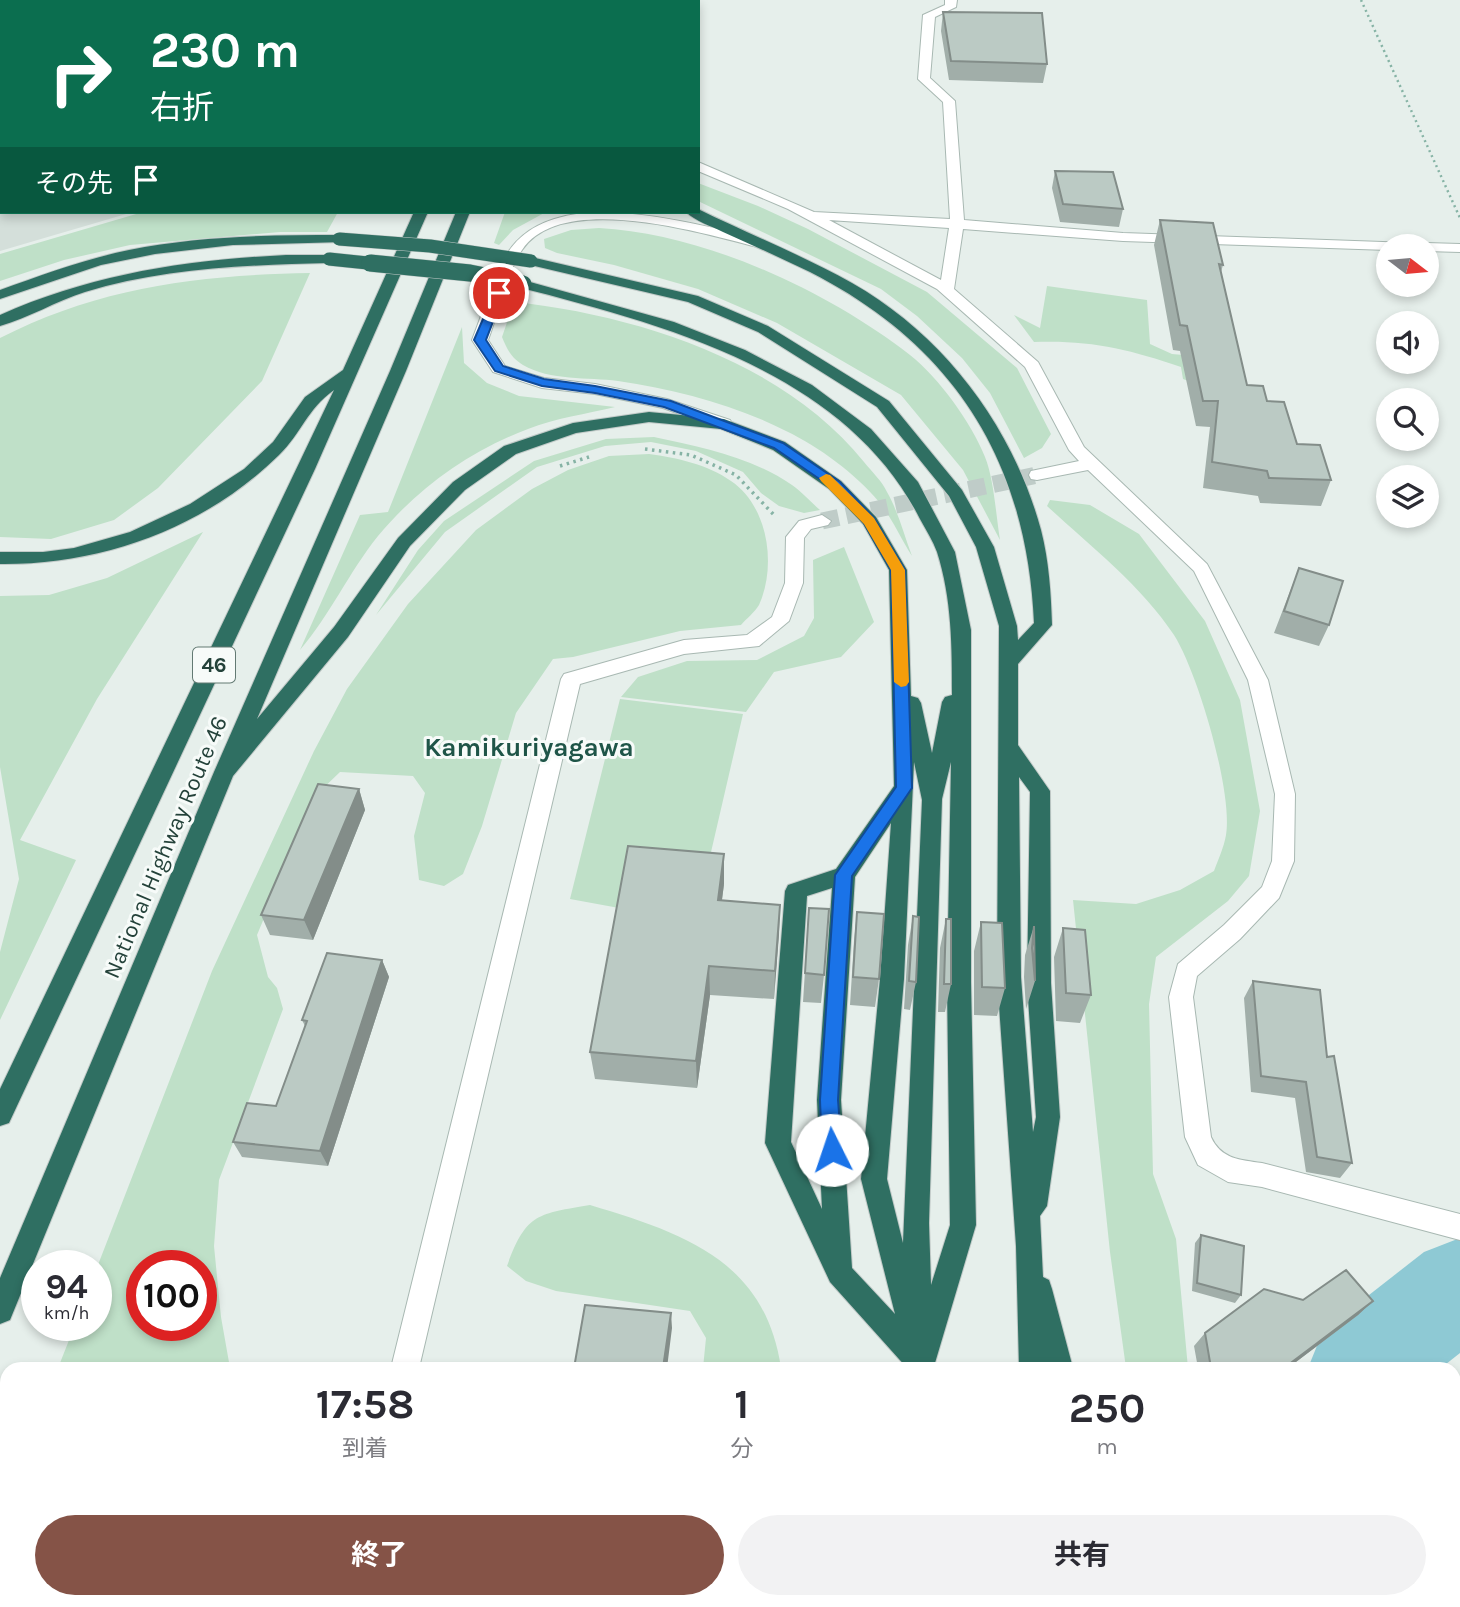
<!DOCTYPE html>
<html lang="ja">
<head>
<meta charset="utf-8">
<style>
  :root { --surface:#fff; --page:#f2f2f3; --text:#2b2b33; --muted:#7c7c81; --accent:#855347 }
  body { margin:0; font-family:Karla,"Noto Sans JP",sans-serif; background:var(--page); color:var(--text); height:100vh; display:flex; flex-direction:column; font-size:26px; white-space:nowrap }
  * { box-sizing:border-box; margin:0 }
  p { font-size:23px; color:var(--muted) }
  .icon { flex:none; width:38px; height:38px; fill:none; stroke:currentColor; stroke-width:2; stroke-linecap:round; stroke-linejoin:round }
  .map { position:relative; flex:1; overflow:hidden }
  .panel { position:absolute; left:0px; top:1362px; width:1461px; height:247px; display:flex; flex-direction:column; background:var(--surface); border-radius:21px 21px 0 0; box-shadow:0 4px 10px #0003 }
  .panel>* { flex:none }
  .hud { position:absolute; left:0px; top:0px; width:700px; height:214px; box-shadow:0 4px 10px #0003; background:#0b6e4f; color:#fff; overflow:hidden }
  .needle { width:46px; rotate:106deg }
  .fabs { position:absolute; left:1376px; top:234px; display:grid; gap:14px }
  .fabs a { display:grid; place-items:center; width:63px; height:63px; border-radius:50%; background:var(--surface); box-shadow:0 4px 10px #0003; font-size:35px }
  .speed { position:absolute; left:21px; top:1250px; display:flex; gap:14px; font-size:35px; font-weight:700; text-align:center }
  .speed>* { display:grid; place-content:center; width:91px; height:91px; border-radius:50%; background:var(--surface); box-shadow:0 4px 10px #0003; line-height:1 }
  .speed small { font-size:18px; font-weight:400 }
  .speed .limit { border:10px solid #d22; background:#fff; color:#111 }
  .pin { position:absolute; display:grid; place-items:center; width:60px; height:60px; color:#fff; margin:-30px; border:4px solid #fff; border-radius:50%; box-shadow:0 2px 7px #0007 }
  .me { position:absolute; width:77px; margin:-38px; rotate:356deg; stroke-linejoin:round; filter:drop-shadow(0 0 5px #0008) }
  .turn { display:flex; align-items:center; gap:24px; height:147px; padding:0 35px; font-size:32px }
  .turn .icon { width:91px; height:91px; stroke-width:2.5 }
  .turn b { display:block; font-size:49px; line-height:60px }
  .then { display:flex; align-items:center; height:66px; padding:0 35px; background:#0003; gap:14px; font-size:26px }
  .eta { display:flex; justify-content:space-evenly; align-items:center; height:119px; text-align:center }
  .eta b { font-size:42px; font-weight:700; line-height:49px }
  .action { display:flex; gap:14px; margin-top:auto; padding:14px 35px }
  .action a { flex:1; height:80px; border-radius:42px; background:var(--accent); color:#fff; font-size:28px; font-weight:700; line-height:80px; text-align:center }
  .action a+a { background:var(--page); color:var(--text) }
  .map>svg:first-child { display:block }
</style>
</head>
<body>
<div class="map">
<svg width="1460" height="1607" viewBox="0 0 1460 1607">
  <rect width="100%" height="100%" fill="#e6efeb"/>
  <path fill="#d4dfda" d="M0,174L2,212H133L0,251Z"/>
  <path fill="#bfe0c8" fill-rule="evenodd" d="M698,183L758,206L808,229L927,292L1017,368L1051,434L1042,448L1024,458L990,393L962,358L917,316L881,289L698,201Z
    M143,212H338L327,232H280L130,245L64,260L0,281V254Z
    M505,212H546L513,230L499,245L494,243Z
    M599,228C705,234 826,290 910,355C939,378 971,422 985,457C994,479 996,516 1000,540L963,470L901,395L777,323L698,289L614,265L557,253L545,248L544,239L571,230Z
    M310,273L262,381L158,488L114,520L51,539L0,537V338C100,287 199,275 310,273Z
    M1047,286L1147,300L1150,344L1172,354L1239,360L1245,380L1258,407L1183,379L1181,367C1128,349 1091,340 1034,342L1014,315L1040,328Z
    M514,302C637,315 784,362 864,462C872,472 882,481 887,492C898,511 904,535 912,556C901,539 892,518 879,502C855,473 819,447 786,431C733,404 676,390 618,381C588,377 550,381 523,365C511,358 507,349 502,337Z
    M462,327L464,363L487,383L519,396L615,407C587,414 555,418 528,429C469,451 418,488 378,536C349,572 330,615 300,650L360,515L388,512Z
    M654,437C701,447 751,457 792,485C802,492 811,502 820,510L804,513L779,506L761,493L743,472L696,451L651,442L605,446L537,467L445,532L376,615L418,550L444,521L534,461L606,439Z
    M649,454C677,458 707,464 731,481C768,506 777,565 759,605C755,612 746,619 741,625L680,631L573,657L553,659L516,713L482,826L463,874L444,886L419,880L414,836L425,793L413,776L340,772L315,796L257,935L268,977L277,988L283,1009L219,1180L214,1246L221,1317L230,1368H58L75,1325H96V1270L212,971L314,751L347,689L408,604L476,530L532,489L568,470L609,456ZM142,1265H201V1325H142Z
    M1050,500L1090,505L1139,534L1205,621L1240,700L1260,811L1249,876L1228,901L1156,957L1149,1004L1153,1174L1176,1239L1188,1368H1126L1110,1252L1073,900L1136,904L1180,890L1214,871C1218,860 1224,847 1226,835C1233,792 1198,673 1174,635C1141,585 1090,546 1047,506Z
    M203,532L97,699L20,840L76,860L0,1020V952L19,879L0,767V596L49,595L107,578Z
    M844,547L874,622L841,657L774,672L746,712L621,697L638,677L687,661L757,660L804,636L814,618L813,560Z
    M620,699L743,714L705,878L619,908L570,899Z
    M590,1205C683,1233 765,1260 781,1368H703L706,1338L690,1311L556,1291L526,1281L507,1266C526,1213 538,1214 590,1205Z
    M7,1501V1601H170L168,1607H0V1519Z
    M621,1601H786L785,1607H617Z"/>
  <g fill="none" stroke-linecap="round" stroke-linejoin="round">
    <path fill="#8ec9d4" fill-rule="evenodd" d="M1460,1238V1353L1441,1368H1308L1323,1331L1424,1252Z"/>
    <path stroke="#bfccc8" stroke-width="17" stroke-dasharray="17 8" stroke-linecap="butt" d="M822,521L1037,475"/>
    <defs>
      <path id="minor" d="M4,0H16L4,2Z
        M123,0H135L123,2Z
        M436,0H448V2H436Z
        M550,0H562V2H551Z
        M945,0H957L956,7L935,17L930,78L955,101L964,220L1123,233L1411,243L1418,247H1388V250L1123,241L963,229L954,289L1038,362L1084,447L1207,564L1268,680L1295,794L1294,861L1279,898L1240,939L1197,976L1193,997L1211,1137C1221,1159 1240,1160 1262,1163L1460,1214V1240L1262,1187L1228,1182L1198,1165L1185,1137L1169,997L1178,964L1224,925L1262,887L1272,861L1275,794L1248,680L1194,571L1088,470L1037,480L1031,479L1029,475L1031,471L1079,461L1069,450L1025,367L937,289L788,209L698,171V162L814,212L950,219L943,102L918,79L923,15L945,5ZM829,220L949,228L941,280Z
        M2,139V148L0,149V140Z
        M591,212C652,212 708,226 766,241L768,244L761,248C705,234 562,190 522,250C505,276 499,312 488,340L505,366L544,378L595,384L667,399L730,420L732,424L730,428H718L663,408L595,394L542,388L493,372L472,340C501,267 500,221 591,212Z
        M1426,243L1460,244V252L1426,251V247H1419Z
        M822,515L831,521L828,525L811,529L804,538L803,583L789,621L759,646L684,654L580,684L419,1368H391L561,679L564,674L684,640L747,635L772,617L785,583L786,537L799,521Z"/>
      <path id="highway" d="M463,0H475V2H464Z
        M496,0H508V2H496Z
        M513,0H525V2H514Z
        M698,209C749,234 802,255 852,283C945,336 1013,427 1041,530C1049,561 1051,593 1052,625L1018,664V745L1050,791L1051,983L1060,1117L1047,1206L1040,1216L1043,1277L1049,1280L1052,1289L1073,1368H1019L1016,1246L997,977L999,626L976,547L949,496L877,407L758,332L688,302L526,264L524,261L531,257L698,296L768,326L889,401L962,490L994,547L1017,626L1018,640L1034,623C1027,462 955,346 810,272C781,258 752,245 723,232C711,226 695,221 686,212H698ZM1019,777L1030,792L1027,983L1036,1117L1033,1132L1021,977Z
        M414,212H428L315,469L9,1123L0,1126V1089L334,390C307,409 301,434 279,455C205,528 102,565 0,564V552H43L74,548L130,532L190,504L244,469L273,442L305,397L343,370Z
        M456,212H470L406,371L257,719L334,627L398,538L453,482L504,446L573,423L649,412L724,419L785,442L841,481L876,517L907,570L911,696L918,698L921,703L932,753L942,702L945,697L952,695C952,647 952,599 937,552C933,541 926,530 920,519C846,372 665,325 518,287L516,284L523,280L674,322L745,350L812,385L871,429L918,482L955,552L971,630V982L976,1225L935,1363L936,1368H907L830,1282L765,1143L785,891L788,885L836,869L894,786L889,570L863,524L829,489L773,450L721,429L649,422L576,433L516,454L465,490L410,546L348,637L233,776L10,1320L0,1324V1278L214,772L390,371ZM914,762L922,800L903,1243L887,1179L904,979ZM951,762L947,982L950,1225L931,1285L929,1223L942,799ZM891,823L880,979L861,1179L895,1314L852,1268L841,1100L855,877ZM832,888L817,1100L822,1209L791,1142L807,896Z
        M339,235L346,239L344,242L233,245L155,254L101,265L0,299V290C42,275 85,259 129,250C198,236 269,235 339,235Z
        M286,255H329L336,259L329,263C247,265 164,268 85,292C56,301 29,318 0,326V315C92,274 186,260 286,255Z
        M874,1601H904L903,1607H873Z
        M951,1601H981V1607H951Z
        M1024,1601H1054V1607H1024Z
        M1102,1601H1132L1133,1607H1103Z"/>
    </defs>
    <use href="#minor" stroke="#a8b8b2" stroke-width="2"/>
    <use href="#highway" stroke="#c2cac8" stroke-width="2"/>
    <path stroke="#86b3a5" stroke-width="2.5" stroke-dasharray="2 3.5" stroke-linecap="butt" d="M1361,0L1460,218"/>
    <path stroke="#86b3a5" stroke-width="3.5" stroke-dasharray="2.5 4.5" stroke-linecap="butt" d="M645,449L691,455L736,475L775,516
      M560,466L589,457"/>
    <use href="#minor" fill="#fff" fill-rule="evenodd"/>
    <use href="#highway" fill="#2f6f62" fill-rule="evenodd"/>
    <defs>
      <path id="highway-bridge-far1" d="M339,239L430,246L531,261
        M329,259L387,265"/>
      <path id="highway-bridge" d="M370,263L470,273L523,284"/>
    </defs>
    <use href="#highway-bridge-far1" stroke="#c2cac8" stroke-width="14" stroke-linecap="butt"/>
    <use href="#highway-bridge" stroke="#c2cac8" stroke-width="18" stroke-linecap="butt"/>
    <use href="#highway-bridge-far1" stroke="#2f6f62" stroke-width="13"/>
    <use href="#highway-bridge" stroke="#2f6f62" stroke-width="17"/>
  </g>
  <path fill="#a1aea9" d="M943,12L1047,64L1043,83L949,80L941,31Z
    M1055,171L1123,209L1119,227L1060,222L1052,188Z
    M1160,220L1223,265L1221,272L1247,385L1267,401L1297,444L1331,480L1321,506L1260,503L1258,496L1203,488L1210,427L1196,426L1180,351L1173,350L1154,245Z
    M1299,568L1329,625L1319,646L1274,633Z
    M359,789L365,810L313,940L270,935L261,915Z
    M724,884L722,900L780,905L774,999L710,995L697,1088L595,1079L590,1052Z
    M809,908L824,975L821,1003L803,1002Z
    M857,912L879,979L875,1007L850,1005L854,941Z
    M913,916L916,982L910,1010L904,1009L908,945Z
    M946,919L951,984L945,1012H938L940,948Z
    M981,922L1005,988L997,1016L974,1015V951Z
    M1034,926L1035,981L1026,1009L1024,977L1025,955Z
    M1063,928L1091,995L1080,1023L1056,1021L1054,957Z
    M382,960L389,977L328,1166L242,1157L233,1142L276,1106L305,1026L302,1020Z
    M1253,981L1327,1057L1352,1163L1340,1178L1306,1172L1295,1098L1251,1092L1244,998Z
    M1201,1235L1241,1295L1235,1303L1192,1291L1195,1243Z
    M1303,1300L1373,1301L1358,1315L1288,1368H1198L1194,1346L1205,1333Z"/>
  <path fill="#838d89" d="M359,789L365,810L313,940L304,920Z
    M724,854V884L718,929V900Z
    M780,905L779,935L774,999L775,971Z
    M382,960L389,977L328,1166L320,1151Z
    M709,966L710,995L697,1088L696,1061Z
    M1373,1301L1358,1315L1288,1368H1284Z
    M671,1313L672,1328L667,1368H663Z"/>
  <path fill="#bbcac4" stroke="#838d89" stroke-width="2" d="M943,12L1042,13L1047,64L951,61Z
    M1055,171L1113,172L1123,209L1063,204Z
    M1160,220L1213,223L1223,265L1219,264L1247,385L1263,386L1267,401L1284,402L1297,444L1320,445L1331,480L1269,478L1267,471L1212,462L1218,401H1203L1187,326L1180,325Z
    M1299,568L1343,581L1329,625L1284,611Z
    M318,784L359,789L304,920L261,915Z
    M628,846L724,854L718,900L780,905L775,971L709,966L696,1061L590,1052Z
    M809,908L829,909L824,975L805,973Z
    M857,912L884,914L879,979L853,977Z
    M913,916L919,917L916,982L909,981Z
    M946,919H951V984H944Z
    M981,922L1002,923L1005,988L982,987Z
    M1034,926L1035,981L1032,948Z
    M1063,928L1085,930L1091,995L1066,993Z
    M327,953L382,960L320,1151L233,1142L247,1103L276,1106L307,1021L302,1020Z
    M1253,981L1320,990L1327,1057L1334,1056L1352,1163L1317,1157L1306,1082L1261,1076Z
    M1201,1235L1244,1246L1241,1295L1197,1283Z
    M1346,1270L1373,1301L1284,1368H1211L1205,1333L1264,1289L1303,1300Z
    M585,1305L671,1313L663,1368H574Z"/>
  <path fill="#1a73e8" stroke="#114b97" stroke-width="2" d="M495,291L504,293L486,340L503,366L544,379L595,386L671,401L783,443L840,482L874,518L905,570L912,788L852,876L838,1100L842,1150L839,1156L832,1159L825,1156L822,1150L820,1100L835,875L896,787L891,570L864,523L831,487L774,448L664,407L595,393L542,386L495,371L474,340Z"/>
  <path fill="#f59e0b" d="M826,474L830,475L874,518L905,570L909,682L906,686L901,687L894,682L891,570L864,524L821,481L819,478Z"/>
  <g text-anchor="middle" stroke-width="6" stroke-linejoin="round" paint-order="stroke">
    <rect fill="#f7fbf9" stroke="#637a73" stroke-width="2" x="193" y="647.5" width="42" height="35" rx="5"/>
    <g font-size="21" font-weight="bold" fill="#24423a">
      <text x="214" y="672">46</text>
    </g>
    <g font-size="23" fill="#24423a" stroke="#f7fbf9">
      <text transform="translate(165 847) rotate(-67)" y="8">National Highway Route 46</text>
    </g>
    <g font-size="26" font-weight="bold" fill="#1f5548" stroke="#f7fbf9">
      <text x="529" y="756">Kamikuriyagawa</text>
    </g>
  </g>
</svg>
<div class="fabs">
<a><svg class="needle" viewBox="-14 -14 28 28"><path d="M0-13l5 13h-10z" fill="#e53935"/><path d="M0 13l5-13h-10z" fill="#7c7c81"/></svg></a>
<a><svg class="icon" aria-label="sound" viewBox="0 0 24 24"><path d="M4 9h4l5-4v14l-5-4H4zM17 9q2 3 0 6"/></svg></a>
<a><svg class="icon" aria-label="search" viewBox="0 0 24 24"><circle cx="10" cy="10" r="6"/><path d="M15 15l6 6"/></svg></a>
<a><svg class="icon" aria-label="layers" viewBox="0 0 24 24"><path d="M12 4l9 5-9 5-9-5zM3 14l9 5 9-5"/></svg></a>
</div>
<div class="speed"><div>94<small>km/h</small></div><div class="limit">100</div></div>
<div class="pin" style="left:499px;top:293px;background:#d93025"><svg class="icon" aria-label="arrive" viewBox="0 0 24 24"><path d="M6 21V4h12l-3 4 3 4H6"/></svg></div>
<svg class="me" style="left:832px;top:1150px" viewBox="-20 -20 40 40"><circle r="19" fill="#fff"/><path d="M0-13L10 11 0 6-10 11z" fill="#1a73e8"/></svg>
<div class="hud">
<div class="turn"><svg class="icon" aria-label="right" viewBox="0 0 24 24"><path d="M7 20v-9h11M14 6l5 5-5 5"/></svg><div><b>230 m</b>右折</div></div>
<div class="then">その先<svg class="icon" aria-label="arrive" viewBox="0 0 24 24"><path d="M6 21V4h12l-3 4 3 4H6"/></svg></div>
</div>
<section class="panel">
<div class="eta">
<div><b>17:58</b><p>到着</p></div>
<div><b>1</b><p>分</p></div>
<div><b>250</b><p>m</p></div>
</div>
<div class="action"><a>終了</a><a>共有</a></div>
</section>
</div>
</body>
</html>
